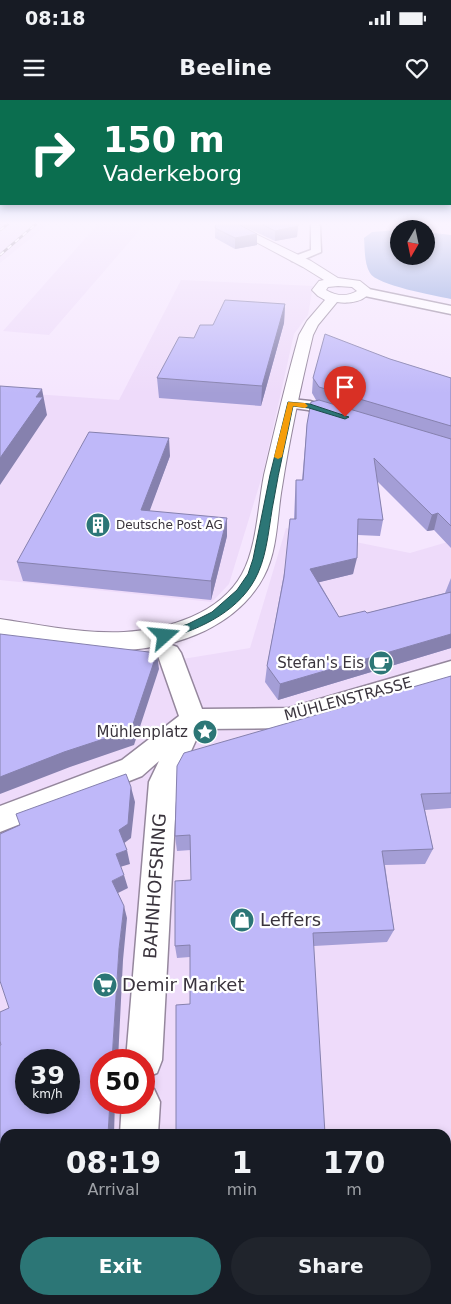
<!DOCTYPE html>
<html lang="en">
<head>
<meta charset="utf-8">
<style>
  :root { --surface:#171b24; --page:#20242c; --text:#f1f3f6; --muted:#9ea1a6; --accent:#2c7676 }
  body { margin:0; font-family:"DejaVu Sans",sans-serif; background:var(--page); color:var(--text); height:100vh; display:flex; flex-direction:column; font-size:19px; white-space:nowrap }
  * { box-sizing:border-box; margin:0 }
  p { font-size:16px; color:var(--muted) }
  .icon { flex:none; width:28px; height:28px; fill:none; stroke:currentColor; stroke-width:2; stroke-linecap:round; stroke-linejoin:round }
  .map { position:relative; flex:1; overflow:hidden }
  .sheet { position:absolute; left:0px; top:1029px; width:451px; height:176px; display:flex; flex-direction:column; background:var(--surface); border-radius:15px 15px 0 0; box-shadow:0 2px 8px #0003 }
  .sheet>* { flex:none }
  .hud { position:absolute; left:0px; top:0px; width:451px; height:105px; box-shadow:0 2px 8px #0003; background:#0b6e4f; color:#fff; overflow:hidden }
  .needle { width:32px; rotate:189deg }
  .controls { position:absolute; left:390px; top:120px; display:grid; gap:10px }
  .controls a { display:grid; place-items:center; width:45px; height:45px; border-radius:50%; background:var(--surface); box-shadow:0 2px 8px #0003; font-size:25px }
  .speed { position:absolute; left:15px; top:949px; display:flex; gap:10px; font-size:25px; font-weight:700; text-align:center }
  .speed>* { display:grid; place-content:center; width:65px; height:65px; border-radius:50%; background:var(--surface); box-shadow:0 2px 8px #0003; line-height:1 }
  .speed small { font-size:12px; font-weight:400 }
  .speed .limit { border:8px solid #d22; background:#fff; color:#111 }
  .pin { position:absolute; display:grid; place-items:center; width:42px; height:42px; color:#fff; margin:-51px -21px; border-radius:50% 50% 50% 0; rotate:-45deg; box-shadow:0 0 5px #0007 }
  .pin .icon { rotate:45deg }
  .me { position:absolute; width:55px; margin:-28px; rotate:72deg; stroke-linejoin:round; filter:drop-shadow(0 0 4px #0008) }
  .turn { display:flex; align-items:center; gap:18px; height:105px; padding:0 20px; font-size:22px }
  .turn .icon { width:65px; height:65px; stroke-width:2.5 }
  .turn b { display:block; font-size:35px; line-height:42px }
  .eta { display:flex; justify-content:space-evenly; align-items:center; height:85px; text-align:center }
  .eta b { font-size:30px; font-weight:700; line-height:35px }
  .primary-button { display:flex; gap:10px; margin-top:auto; padding:10px 20px }
  .primary-button a { flex:1; height:58px; border-radius:30px; background:var(--accent); color:#fff; font-size:20px; font-weight:700; line-height:58px; text-align:center }
  .primary-button a+a { background:var(--page); color:var(--text) }
  .status { display:flex; justify-content:space-between; align-items:center; height:35px; padding:0 25px; background:var(--surface); direction:ltr }
  .status svg { height:14px; fill:currentColor }
  header { display:flex; justify-content:space-between; align-items:center; height:65px; padding:0 20px; background:var(--surface); font-size:22px; font-weight:700 }
  .map>svg:first-child { display:block }
</style>
</head>
<body>
<div class="status"><b>08:18</b><svg viewBox="0 0 49 12"><path d="M0 12V9h3v3zM5 12V6h3v6zM10 12V3h3v9zM15 12V0h3v12zM26 1h20v11H26zM47 4h2v5h-2z"/></svg></div>
<header><svg class="icon" aria-label="menu" viewBox="0 0 24 24"><path d="M4 6h16M4 12h16M4 18h16"/></svg>Beeline<svg class="icon" aria-label="heart" viewBox="0 0 24 24"><path d="M12 20l-8-8c-3-5 5-10 8-4 3-6 11-1 8 4z"/></svg></header>
<div class="map">
<svg width="451" height="1204" viewBox="0 0 451 1204">
  <rect width="100%" height="100%" fill="#f5e6fe"/>
  <path fill="#eedbfa" fill-rule="evenodd" d="M0,124H48L0,163Z
    M98,124H145L49,235L3,231Z
    M181,180L313,186L308,215L294,234L263,373L229,484L212,502L0,480V300L6,292L119,300Z
    M286,428L410,453L451,441V1204H0V554L152,564L250,548ZM26,960H69V1002H26ZM101,960H144V1002H101ZM5,1034H446V1200H5Z"/>
  <path fill="#87a0db" d="M399,130V156H426V132L451,135V199C436,196 376,185 370,173C364,163 365,149 364,138L372,132Z"/>
  <g fill="none" stroke-linecap="round" stroke-linejoin="round">
    <defs>
      <path id="minor" d="M311,124H319L320,126L321,152L300,161H292L291,159L292,157L311,150Z
        M364,188L451,206V214L360,195L358,192L360,189Z
        M291,299L310,301L347,313L349,316L347,319L341,321L308,310L286,307L283,304L286,301Z
        M169,544L177,547L181,553L202,609L289,608L451,561V579L289,628L201,629L177,682L162,960L157,973L144,978V960H126L149,682L159,661L142,676L0,732V706L122,660L179,616L157,553L161,547Z
        M144,984L154,989L160,1002L158,1034H120L122,1002H144Z
        M94,1200H138L137,1204H93Z"/>
      <path id="major" d="M222,124H235L311,161L338,178L360,181L370,189C368,202 348,204 337,202L318,225L313,235C301,285 290,336 282,387C277,415 278,450 264,476C238,526 178,548 124,550C83,552 41,542 0,537V519C41,525 83,534 124,532C167,530 220,514 242,474C257,447 258,405 264,375C275,328 286,281 299,235L307,221L325,200L318,196L312,190L319,181L324,180L303,167ZM338,186L352,187L357,191C347,197 336,196 326,190L328,187Z"/>
    </defs>
    <use href="#minor" stroke="#95879d" stroke-width="3"/>
    <use href="#major" stroke="#95879d" stroke-width="2"/>
    <use href="#minor" fill="#fff" fill-rule="evenodd"/>
    <use href="#major" fill="#fff" fill-rule="evenodd"/>
    <defs>
      <path id="rail" d="M0,130L8,124
        M0,155L36,124"/>
    </defs>
    <use href="#rail" stroke="#6b626f" stroke-width="2.5"/>
    <use href="#rail" stroke="#fff" stroke-width="2" stroke-dasharray="5" stroke-linecap="butt"/>
  </g>
  <path fill="#a49ed6" d="M239,124H298L297,137L275,141Z
    M215,128L257,134V145L235,149L215,138Z
    M285,204L284,223L261,306L159,298L157,278L194,238L213,225Z
    M390,259L451,278V448L434,430L427,431L377,381L383,420L380,436L358,435L353,474L319,482L339,517L367,513L445,493L451,478V548L278,600L265,582L267,566L294,419L295,396L296,380H302L307,324L316,300L312,293L313,278Z
    M170,356L149,411L227,436L211,500L23,481L17,462Z
    M451,576V708L425,710L433,749L425,764L385,765L394,830L387,842L314,846L190,904V857L177,858L175,846L191,780V750L177,751L175,736Z"/>
  <path fill="#8681ae" d="M298,126L297,137L275,141V131Z
    M257,134V145L235,149V138Z
    M285,204L284,223L261,306L262,286Z
    M42,289L47,315L0,385V358L36,297Z
    M169,338L170,356L143,429L141,410Z
    M438,413L434,430L427,431L432,415Z
    M227,418V436L211,500V481Z
    M357,458L353,474L308,485L310,469Z
    M451,534V548L278,600L280,584Z
    M157,553L159,569L134,645L70,667L0,694V677Z
    M131,687L135,702L131,738L123,744L119,730Z
    M127,750L130,764L120,767L116,754Z
    M124,775L128,788L116,794L112,781Z
    M124,806L127,818L123,860L118,960H112L119,849Z
    M110,1002H115L114,1034H108Z
    M72,1200H76L72,1204H68Z"/>
  <path fill="#bfb8f9" stroke="#8681ae" fill-rule="evenodd" d="M216,124H238L257,134L235,138L215,128Z
    M262,124H298V126L275,131Z
    M225,200L285,204L262,286L157,278L179,237L194,238L200,225H213Z
    M325,234L390,259L451,278V326L319,287L313,278Z
    M0,286L42,289L36,297H43L0,358Z
    M319,300L451,339V426L438,413L432,415L374,358L383,420L358,419L357,458L310,469L339,517L365,511L367,513L451,492V534L280,584L267,566L284,477L290,419H296V380H303L307,324L311,302Z
    M89,332L169,338L141,410L227,418L211,481L17,462Z
    M0,534L157,553L131,630L64,652L0,677Z
    M451,576V693L421,694L433,749L382,751L394,830L313,833L325,1034H176V905L190,904V845L175,846V781L191,780L190,735L175,736L177,666L184,653Z
    M126,674L131,687L128,724L119,730L127,750L116,754L124,775L112,781L124,806L119,849L112,960H101V1002H110L108,1034H5V1200H72L68,1204H0V945H1L0,941V912L9,908L0,881V734L20,725L16,714ZM26,960H69V1002H26Z"/>
  <linearGradient id="sky" x2="0" y2="1"><stop stop-color="#81ace3"/><stop offset="0.42" stop-color="#faf4ff"/><stop offset="1" stop-color="#faf4ff" stop-opacity="0"/></linearGradient>
  <rect width="451" height="293" fill="url(#sky)"/>
  <path fill="#2c7676" stroke="#1d4d4d" d="M288,302L310,304L349,317L345,319L309,308L293,306C287,337 279,368 274,399C269,423 268,451 258,473C242,510 201,529 165,539L161,538L159,536L161,533L188,524L212,512L237,490L248,474L253,459L270,375Z"/>
  <path fill="#f59e0b" d="M288,302L305,303L308,306L305,308L293,306L282,357L278,359L274,357Z"/>
  <defs>
    <symbol id="building-disc" viewBox="-11 -11 22 22"><circle r="9.5" fill="#2c7676" stroke="#fff"/><path d="M-4-6H4V6H1V3H-1V6H-4ZM-2.5-4.3h1.7v1.8h-1.7ZM.8-4.3h1.7v1.8H.8ZM-2.5-1h1.7V.8h-1.7ZM.8-1h1.7V.8H.8Z" fill="#fff"/></symbol>
    <symbol id="cafe-disc" viewBox="-11 -11 22 22"><circle r="9.5" fill="#2c7676" stroke="#fff"/><path d="M-5.5-4.5H6V0H3Q3 3.5 0 3.5H-2.5Q-5.5 3.5-5.5 0ZM3-3.2v2h1.7v-2ZM-6 4.5H4V6H-6Z" fill="#fff"/></symbol>
    <symbol id="sight-disc" viewBox="-11 -11 22 22"><circle r="9.5" fill="#2c7676" stroke="#fff"/><path d="M0-6L1.8-2.2L6-1.7L2.9 1.2L3.7 5.4L0 3.3L-3.7 5.4L-2.9 1.2L-6-1.7L-1.8-2.2Z" fill="#fff"/></symbol>
    <symbol id="shop-disc" viewBox="-11 -11 22 22"><circle r="9.5" fill="#2c7676" stroke="#fff"/><path d="M-5-2.5h2.3a2.7 3.5 0 0 1 5.4 0H5L5.5 6h-11ZM-1.5-2.5h3a1.5 2.3 0 0 0-3 0Z" fill="#fff"/></symbol>
    <symbol id="supermarket-disc" viewBox="-11 -11 22 22"><circle r="9.5" fill="#2c7676" stroke="#fff"/><path d="M-6-5.5h2.5l.6 2H6L4.5 2H-2.5L-4.4-4H-6ZM-1.5 3.2a1.3 1.3 0 1 0 .1 0ZM3 3.2a1.3 1.3 0 1 0 .1 0Z" fill="#fff"/></symbol>
  </defs>
  <g fill-rule="evenodd">
    <use href="#building-disc" x="84" y="411" width="28" height="28"/>
    <use href="#cafe-disc" x="367" y="549" width="28" height="28"/>
    <use href="#sight-disc" x="191" y="618" width="28" height="28"/>
    <use href="#shop-disc" x="228" y="806" width="28" height="28"/>
    <use href="#supermarket-disc" x="91" y="871" width="28" height="28"/>
  </g>
  <g text-anchor="middle" stroke-width="4.5" stroke-linejoin="round" paint-order="stroke">
    <g font-size="12" fill="#3a343d" stroke="#fff" text-anchor="start">
      <text x="116" y="429">Deutsche Post AG</text>
    </g>
    <g font-size="15" fill="#3a343d" stroke="#fff" text-anchor="end">
      <text x="364" y="568">Stefan's Eis</text>
      <text x="188" y="637">Mühlenplatz</text>
    </g>
    <g font-size="15" fill="#3a343d" stroke="#fff">
      <text transform="translate(348 599) rotate(-15)" y="5">MÜHLENSTRASSE</text>
    </g>
    <g font-size="18" fill="#3a343d" stroke="#fff">
      <text transform="translate(155 786) rotate(-86)" y="6">BAHNHOFSRING</text>
    </g>
    <g font-size="18" fill="#3a343d" stroke="#fff" text-anchor="start">
      <text x="260" y="826">Leffers</text>
      <text x="122" y="891">Demir Market</text>
    </g>
  </g>
</svg>
<div class="controls">
<a><svg class="needle" viewBox="-14 -14 28 28"><path d="M0-13l5 13h-10z" fill="#e53935"/><path d="M0 13l5-13h-10z" fill="#9ea1a6"/></svg></a>
</div>
<div class="speed"><div>39<small>km/h</small></div><div class="limit">50</div></div>
<div class="pin" style="left:345px;top:317px;background:#d93025"><svg class="icon" aria-label="arrive" viewBox="0 0 24 24"><path d="M6 21V4h12l-3 4 3 4H6"/></svg></div>
<svg class="me" style="left:165px;top:536px" viewBox="-20 -20 40 40"><path d="M0-17L14 15 0 8-14 15z" fill="#2c7676" stroke="#fff" stroke-width="4"/></svg>
<div class="hud">
<div class="turn"><svg class="icon" aria-label="right" viewBox="0 0 24 24"><path d="M7 20v-9h11M14 6l5 5-5 5"/></svg><div><b>150 m</b>Vaderkeborg</div></div>
</div>
<section class="sheet">
<div class="eta">
<div><b>08:19</b><p>Arrival</p></div>
<div><b>1</b><p>min</p></div>
<div><b>170</b><p>m</p></div>
</div>
<div class="primary-button"><a>Exit</a><a>Share</a></div>
</section>
</div>
</body>
</html>
